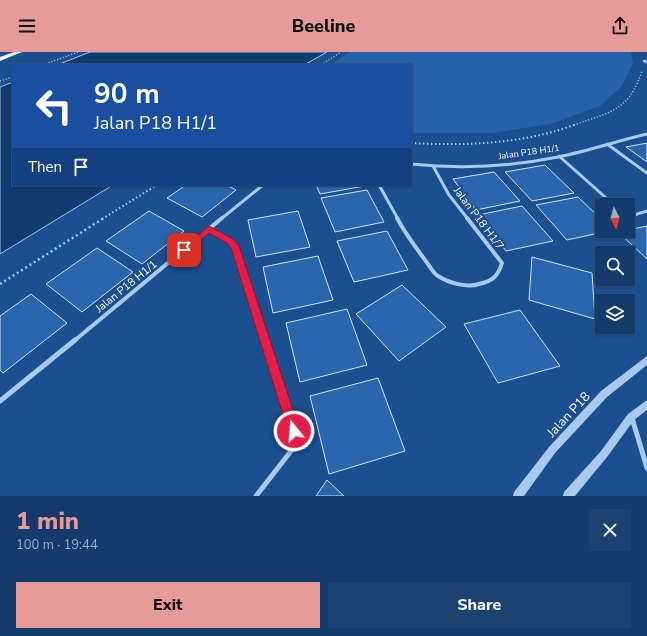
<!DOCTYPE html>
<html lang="en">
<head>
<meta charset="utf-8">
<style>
  :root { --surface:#143b6b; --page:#1d4271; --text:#f1f3f6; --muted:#9dadc1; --line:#33557e; --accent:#e69b98 }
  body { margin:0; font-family:"Nunito Sans",sans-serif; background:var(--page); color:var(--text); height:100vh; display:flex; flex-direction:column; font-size:15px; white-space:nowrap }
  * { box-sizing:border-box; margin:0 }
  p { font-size:13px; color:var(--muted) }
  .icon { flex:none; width:22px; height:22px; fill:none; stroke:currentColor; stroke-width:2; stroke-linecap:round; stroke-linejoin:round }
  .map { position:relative; height:444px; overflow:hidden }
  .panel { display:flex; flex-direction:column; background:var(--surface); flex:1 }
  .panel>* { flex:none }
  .hud { position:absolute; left:12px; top:12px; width:400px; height:122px; border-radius:0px; box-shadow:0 1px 3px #0004,0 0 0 1px var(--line); background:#1a4fa0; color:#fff; overflow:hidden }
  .needle { width:26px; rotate:174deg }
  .buttons { position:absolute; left:595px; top:146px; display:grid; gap:8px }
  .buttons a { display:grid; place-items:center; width:40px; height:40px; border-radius:0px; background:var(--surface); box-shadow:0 1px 3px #0004,0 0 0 1px var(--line); font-size:20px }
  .pin { position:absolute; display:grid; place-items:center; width:34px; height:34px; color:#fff; margin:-17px; border-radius:8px; box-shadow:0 2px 6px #0006 }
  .me { position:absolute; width:44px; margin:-22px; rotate:343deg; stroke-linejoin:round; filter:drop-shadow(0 0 3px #0008) }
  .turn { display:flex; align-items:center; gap:14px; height:84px; padding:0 16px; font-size:18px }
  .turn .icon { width:52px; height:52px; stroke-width:2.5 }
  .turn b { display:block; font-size:28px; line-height:34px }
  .then { display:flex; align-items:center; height:38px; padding:0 16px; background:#0003; gap:8px; font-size:15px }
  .round { display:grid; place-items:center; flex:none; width:42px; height:42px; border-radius:0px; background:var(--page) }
  .overview { display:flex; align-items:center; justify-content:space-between; height:68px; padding:0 16px }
  h1 { font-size:24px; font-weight:800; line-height:30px; color:var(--accent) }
  .primary-button { display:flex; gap:8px; margin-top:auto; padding:8px 16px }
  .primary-button a { flex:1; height:46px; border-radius:0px; background:var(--accent); color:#111; font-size:16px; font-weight:800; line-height:46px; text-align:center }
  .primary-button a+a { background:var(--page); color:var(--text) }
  header { display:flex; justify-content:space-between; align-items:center; height:52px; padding:0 16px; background:var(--accent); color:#111; font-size:18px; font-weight:800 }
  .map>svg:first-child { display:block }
</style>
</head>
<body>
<header><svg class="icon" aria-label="menu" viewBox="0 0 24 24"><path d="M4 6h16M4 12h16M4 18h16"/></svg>Beeline<svg class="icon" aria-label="share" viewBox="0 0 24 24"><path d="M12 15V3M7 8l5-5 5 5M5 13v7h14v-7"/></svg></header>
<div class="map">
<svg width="647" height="444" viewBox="0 0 647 444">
  <rect width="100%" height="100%" fill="#1b4f8f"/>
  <path fill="#2461a8" d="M350,0H631L633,11L622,34L600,54L551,72L492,81H411V13H330Z"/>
  <path fill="#123a6d" stroke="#9cc4f0" d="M90,0H327L304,13H57Z
    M13,30V133H113L0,202V35Z"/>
  <path fill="#2a66ad" stroke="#cfe3fa" d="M647,91V110L626,95Z
    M545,113L574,141L532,149L505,120Z
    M494,120L520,149L476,158L453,127Z
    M186,133H226L236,138L202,165L167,146Z
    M316,133H364L365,134L320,142Z
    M367,138L384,170L335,180L321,146Z
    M578,145L602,168V179H608L567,188L536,153Z
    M522,154L553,189L506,199L478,163Z
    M149,159L184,179L142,212L106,189Z
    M298,159L310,195L256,205L248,168Z
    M647,174V207L618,180Z
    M387,179L408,218L354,230L337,189Z
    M97,196L133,220L82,260L46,232Z
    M318,204L333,248L273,261L263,215Z
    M532,205L592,221L595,267L529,248Z
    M402,233L446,275L399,309L356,262Z
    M31,242L67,271L3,321L0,318V264Z
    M347,257L367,313L300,330L286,271Z
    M520,258L560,314L498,331L464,272Z
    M378,326L405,399L329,422L310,344Z
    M327,428L344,444H316Z"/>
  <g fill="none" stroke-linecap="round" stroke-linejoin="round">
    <path stroke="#a9c9ee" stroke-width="1.5" stroke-dasharray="1 2" stroke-linecap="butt" d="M43,13L78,0
      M321,13L341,0
      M0,29L13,25
      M574,73C610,60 629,59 642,19"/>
    <path stroke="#a9c9ee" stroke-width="2" stroke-dasharray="1.5 2.5" stroke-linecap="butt" d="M411,91C466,94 524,92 577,72
      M102,167L157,133"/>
    <path stroke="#a9c9ee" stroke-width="2.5" stroke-dasharray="2 3" stroke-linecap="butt" d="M0,232L104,166"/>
    <path stroke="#a9c9ee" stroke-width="2.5" d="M644,9L647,10"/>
    <path stroke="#a9c9ee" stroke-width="3" d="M607,92L647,121
      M559,104L614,153
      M411,112C460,117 509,115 558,105C588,99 617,89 647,82
      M433,114L449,143L468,167
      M379,133L398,167
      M628,162L634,163L647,159
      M221,167L263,133"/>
    <path stroke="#a9c9ee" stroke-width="4" d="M397,166C406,183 417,197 428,212C431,216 434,222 438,224C449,231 467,236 479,232C493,229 498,224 502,211L467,166
      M209,177L230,189L235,194L265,289
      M74,289L222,166"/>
    <path stroke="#a9c9ee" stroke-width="5" d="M0,349L75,288
      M632,366L647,416
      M256,444L291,399L295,391L294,379L265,288"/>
    <path fill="#a9c9ee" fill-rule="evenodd" d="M647,304V313L607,345L555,401L524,444H513L514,440L549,395L601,339Z
      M647,348V358L634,368L607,405L575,444H563L564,440L601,399L628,362Z"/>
    <path fill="#f0f6ff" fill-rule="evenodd" d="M14,0H22L0,9V5Z"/>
  </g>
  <path fill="#e11d48" stroke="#92132f" d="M209,174L233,187L239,194L300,379L298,384L294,385L289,384L288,379L231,196L227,191L209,181L187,200H181L180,198Z"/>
  <g text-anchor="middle" stroke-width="4" stroke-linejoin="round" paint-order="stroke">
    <g font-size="9" fill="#fff" stroke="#1b4f8f">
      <text transform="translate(529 100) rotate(-8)" y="3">Jalan P18 H1/1</text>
    </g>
    <g font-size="11" fill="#fff" stroke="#1b4f8f">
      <text transform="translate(479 166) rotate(53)" y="4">Jalan P18 H1/7</text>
      <text transform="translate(126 234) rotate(-39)" y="4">Jalan P18 H1/1</text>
    </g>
    <g font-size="13" fill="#fff" stroke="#1b4f8f">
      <text transform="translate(568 362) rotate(-47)" y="5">Jalan P18</text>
    </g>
  </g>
</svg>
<div class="buttons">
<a><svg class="needle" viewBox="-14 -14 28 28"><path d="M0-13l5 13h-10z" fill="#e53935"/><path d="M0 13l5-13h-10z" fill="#9dadc1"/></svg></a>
<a><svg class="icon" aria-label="search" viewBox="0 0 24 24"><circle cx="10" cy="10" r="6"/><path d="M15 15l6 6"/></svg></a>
<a><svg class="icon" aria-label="layers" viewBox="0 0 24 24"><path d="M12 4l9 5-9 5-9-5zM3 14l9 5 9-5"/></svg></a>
</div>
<div class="pin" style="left:184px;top:198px;background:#d93025"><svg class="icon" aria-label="arrive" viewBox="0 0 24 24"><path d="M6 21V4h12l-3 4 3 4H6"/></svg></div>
<svg class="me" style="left:294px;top:379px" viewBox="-20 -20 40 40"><circle r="17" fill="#e11d48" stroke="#fff" stroke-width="3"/><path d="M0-11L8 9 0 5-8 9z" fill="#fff"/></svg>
<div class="hud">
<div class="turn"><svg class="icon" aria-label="left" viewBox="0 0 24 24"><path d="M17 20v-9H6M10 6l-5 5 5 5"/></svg><div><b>90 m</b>Jalan P18 H1/1</div></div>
<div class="then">Then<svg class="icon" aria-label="arrive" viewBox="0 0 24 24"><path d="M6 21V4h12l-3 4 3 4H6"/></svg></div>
</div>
</div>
<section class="panel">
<div class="overview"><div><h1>1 min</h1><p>100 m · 19:44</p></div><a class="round"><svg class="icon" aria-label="close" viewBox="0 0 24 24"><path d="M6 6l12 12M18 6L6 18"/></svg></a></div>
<div class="primary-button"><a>Exit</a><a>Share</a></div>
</section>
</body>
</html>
